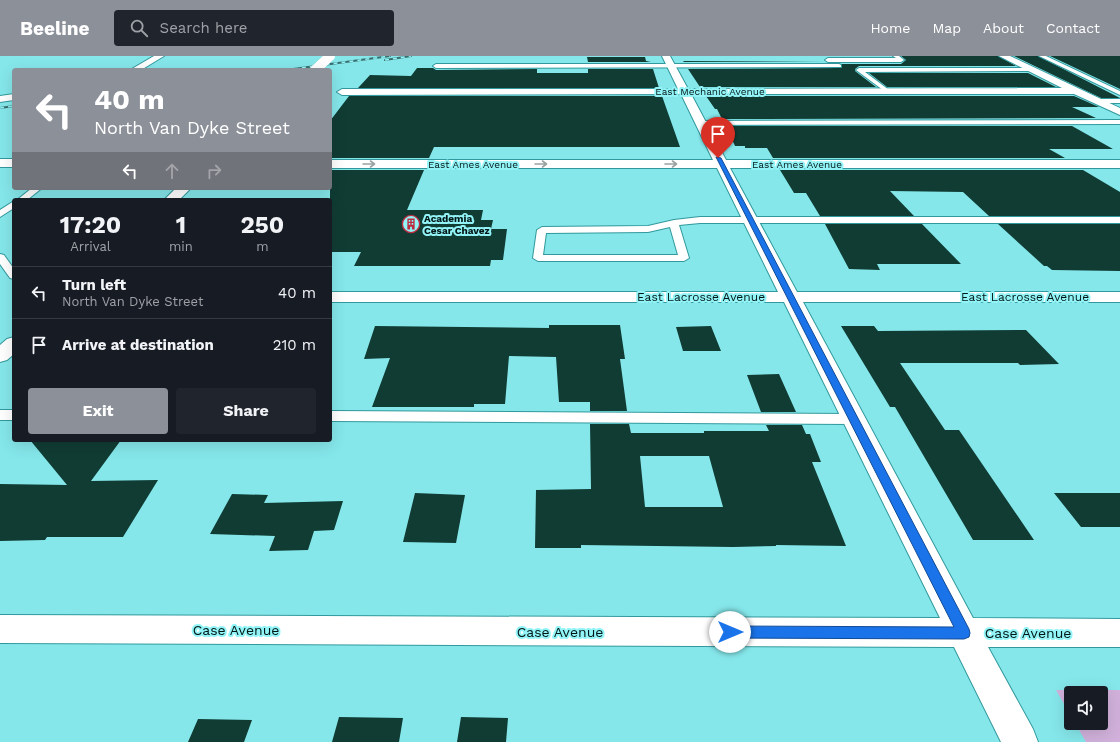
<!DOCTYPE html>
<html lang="en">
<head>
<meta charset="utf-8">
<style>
  :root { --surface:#171b24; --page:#20242c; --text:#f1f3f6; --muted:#9ea1a6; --line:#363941; --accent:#8c9099 }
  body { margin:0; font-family:"Work Sans",sans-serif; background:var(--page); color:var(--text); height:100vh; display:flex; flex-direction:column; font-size:15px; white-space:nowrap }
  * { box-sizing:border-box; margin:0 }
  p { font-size:13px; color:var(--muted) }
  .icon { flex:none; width:22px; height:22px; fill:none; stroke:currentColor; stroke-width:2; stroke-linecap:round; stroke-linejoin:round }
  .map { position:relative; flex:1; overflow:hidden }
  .panel { position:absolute; left:12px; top:142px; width:320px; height:244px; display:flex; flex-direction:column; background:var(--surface); border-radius:4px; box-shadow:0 4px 16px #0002 }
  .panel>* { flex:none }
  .hud { position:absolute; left:12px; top:12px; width:320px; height:122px; border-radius:4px; box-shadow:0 4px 16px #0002; background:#8c9099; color:#fff; overflow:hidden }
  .controls { position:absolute; left:1064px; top:630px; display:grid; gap:8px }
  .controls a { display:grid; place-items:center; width:44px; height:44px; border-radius:4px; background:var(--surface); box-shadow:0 4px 16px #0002; font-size:20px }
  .pin { position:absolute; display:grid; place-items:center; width:34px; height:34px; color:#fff; margin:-41px -17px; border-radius:50% 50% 50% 0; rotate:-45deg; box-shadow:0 0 4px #0007 }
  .pin .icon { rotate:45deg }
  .me { position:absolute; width:44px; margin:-22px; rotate:90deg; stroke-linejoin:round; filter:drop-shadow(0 0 3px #0008) }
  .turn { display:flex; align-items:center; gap:14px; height:84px; padding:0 16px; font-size:18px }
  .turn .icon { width:52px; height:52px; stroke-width:2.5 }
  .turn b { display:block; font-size:28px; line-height:34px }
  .lanes { display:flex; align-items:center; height:38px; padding:0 16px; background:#0003; justify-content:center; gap:20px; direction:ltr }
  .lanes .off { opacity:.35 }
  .eta { display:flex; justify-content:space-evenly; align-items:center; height:68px; text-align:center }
  .eta b { font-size:24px; font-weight:700; line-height:28px }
  .cta { display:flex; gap:8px; margin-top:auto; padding:8px 16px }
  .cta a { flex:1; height:46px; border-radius:4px; background:var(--accent); color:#fff; font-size:16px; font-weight:700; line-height:46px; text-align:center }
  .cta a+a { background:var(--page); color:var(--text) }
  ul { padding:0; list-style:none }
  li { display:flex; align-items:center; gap:12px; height:52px; padding:0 16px; border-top:1px solid var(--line) }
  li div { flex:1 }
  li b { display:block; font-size:15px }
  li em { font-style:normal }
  header { display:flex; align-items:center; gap:24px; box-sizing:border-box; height:56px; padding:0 20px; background:var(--accent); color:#fff }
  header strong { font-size:19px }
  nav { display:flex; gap:22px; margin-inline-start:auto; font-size:14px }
  .search { width:280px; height:36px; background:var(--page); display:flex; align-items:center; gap:10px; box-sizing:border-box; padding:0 14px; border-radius:4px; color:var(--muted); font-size:15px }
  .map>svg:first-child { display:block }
</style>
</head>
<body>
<header>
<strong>Beeline</strong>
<div class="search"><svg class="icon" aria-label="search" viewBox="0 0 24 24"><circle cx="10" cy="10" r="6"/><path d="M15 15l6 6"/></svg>Search here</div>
<nav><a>Home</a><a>Map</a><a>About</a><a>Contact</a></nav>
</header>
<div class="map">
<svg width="1120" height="686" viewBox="0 0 1120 686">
  <rect width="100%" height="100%" fill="#85e7ea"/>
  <path fill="#d1b1db" d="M1056,634H1120V686H1086L1075,667H1101V637H1071V660Z"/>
  <path fill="#103c34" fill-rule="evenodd" d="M901,0H998L1016,10H859L855,13V15L876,31H700L688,13L841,12L842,11L841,8H901L906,4Z
    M1014,0H1038L1120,42H1101Z
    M1050,0H1120V33Z
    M587,1H645L646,5L651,6H588Z
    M683,5L825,6H826H684Z
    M417,12H433L436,14L537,13V17H588V13H653L659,32H358L370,19L411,20Z
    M869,17H1028L1056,31H887Z
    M349,40H662L680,91H434L429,102H330V65Z
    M706,40H1074L1099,51H1072L1096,62L722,63L717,53H715Z
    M726,70H1072L1113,93H1049L1065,102H773L767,92H745V90H735Z
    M330,114H424L407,154H483L481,164H493L491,173H507L503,204H491L490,210H354L361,196H330Z
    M780,114H1083L1120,136V160H989L963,136L890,135L914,160H820L806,137H794Z
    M825,168H922L961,208H877L880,214L849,213Z
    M998,168H1120V215L1052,214L1047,210H1044Z
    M549,269H620L625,303H620L627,355H590V346H559L556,301L509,300L505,348H474V351H372L390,302L364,303L375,270L549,272Z
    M711,270L721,295H683L676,271Z
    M841,270H874L878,275L1026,274L1059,308L1020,309L1018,307H900L945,374H959L1034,484H973L895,351H890Z
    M779,318L796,356H761L747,319Z
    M590,368H629L631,377H704V375H769L766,369H802L806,378H810L821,406H812L846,490L776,489V490L733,491L581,489V492H535L536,434L591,433ZM640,400H709L723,451H645Z
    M30,384H121L91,425L158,424L123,481H47L45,484L0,485V428L67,429Z
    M415,437L465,439L456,487L403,486Z
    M1054,437H1120V471H1081Z
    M232,438L268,439L264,447L343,445L334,474L314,475L308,494L269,495L275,480L210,478Z
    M339,661L403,662L399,686H332Z
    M461,661L508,662L506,686H457Z
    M198,663L252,664L244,686H188Z"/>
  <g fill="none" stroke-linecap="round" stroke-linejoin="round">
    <defs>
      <path id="lane" d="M893,0H899L904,4L901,6H828L825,4L828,2H896Z
        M1039,0H1046L1120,35V39Z
        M839,8L841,9V11L436,12L433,10L436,8Z
        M1033,12L1036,14L1035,15L865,16L889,34V36L887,37L856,14L859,12Z
        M1120,43V47H1098L1095,45L1098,43Z
        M1120,64V68L700,69L696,67L700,65Z
        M32,132H42L27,144H17Z
        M14,145V152L0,161V154Z
        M700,161H1120V167H700L679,169L689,202L684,205H538L533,202L537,174L542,171L648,170L674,164ZM670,171L678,199H543L546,177L648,176Z
        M0,198L4,199L14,213V223L10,222L0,208Z
        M0,354H14V364H0Z
        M330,355L853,358L858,360L860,363L858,366L853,368L330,365Z"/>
      <path id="street" d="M154,0H164L141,14H130Z
        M662,0H670L688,33L1062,32L999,0H1010L1120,52V59L1074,38H691L726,104H1120V112H730L797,236H1120V246H803L973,562L1120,563V591H988L1033,673L1038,686H1001L954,591L0,587V559L940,562L784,246H330V236H778L717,112H330V104H713L681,38L342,39L337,36L342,33H678Z
        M14,38V44L0,46V40Z
        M0,103H14V111H0Z"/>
      <path id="secondary" d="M176,132H191L179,144H164Z
        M14,281V298L7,304L0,306V289L7,283Z"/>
    </defs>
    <use href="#lane" stroke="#31999d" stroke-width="2"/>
    <use href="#street" stroke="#31999d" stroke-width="2"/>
    <use href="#secondary" stroke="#31999d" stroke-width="2"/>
    <use href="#lane" fill="#fff" fill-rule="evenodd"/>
    <use href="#street" fill="#fff" fill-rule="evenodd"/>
    <use href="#secondary" fill="#fff" fill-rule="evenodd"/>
    <defs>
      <path id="rail" d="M385,4L411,0
        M286,14L390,0
        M0,52L14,50"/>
    </defs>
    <use href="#rail" stroke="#386c6d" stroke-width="2"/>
    <use href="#rail" stroke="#92f4f7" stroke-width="1.5" stroke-dasharray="4" stroke-linecap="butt"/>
    <defs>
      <path id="secondary-bridge" d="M315,14L330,0"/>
    </defs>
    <use href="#secondary-bridge" stroke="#31999d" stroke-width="10" stroke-linecap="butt"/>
    <use href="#secondary-bridge" stroke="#fff" stroke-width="10"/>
  </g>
  <defs><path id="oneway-shaft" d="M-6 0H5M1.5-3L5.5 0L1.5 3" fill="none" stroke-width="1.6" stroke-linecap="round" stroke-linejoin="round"/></defs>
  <g stroke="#9aa2a2">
    <use href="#oneway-shaft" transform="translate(369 108)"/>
    <use href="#oneway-shaft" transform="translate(541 108)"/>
    <use href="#oneway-shaft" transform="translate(671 108)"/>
  </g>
  <path fill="#1a73e8" stroke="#114b97" d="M716,101L721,102L969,573L970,577L969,581L964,583L730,582L726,581L724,576L726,572L730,570L954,571Z"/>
  <defs>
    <symbol id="building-ring" viewBox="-11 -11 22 22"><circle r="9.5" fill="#92f4f7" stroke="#bc2b40" stroke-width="1.5"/><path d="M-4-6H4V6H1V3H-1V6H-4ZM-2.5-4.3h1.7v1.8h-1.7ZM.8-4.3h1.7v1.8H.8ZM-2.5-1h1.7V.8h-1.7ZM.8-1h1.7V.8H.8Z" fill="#bc2b40"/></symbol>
  </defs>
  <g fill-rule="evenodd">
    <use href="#building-ring" x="401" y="158" width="20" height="20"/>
  </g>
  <g text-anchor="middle" stroke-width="4" stroke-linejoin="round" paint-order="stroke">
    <g font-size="10" fill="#021616" stroke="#92f4f7">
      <text x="710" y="39">East Mechanic Avenue</text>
      <text x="473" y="112">East Ames Avenue</text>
      <text x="797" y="112">East Ames Avenue</text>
    </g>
    <g font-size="10" font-weight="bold" fill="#021616" stroke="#92f4f7" text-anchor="start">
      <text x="424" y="166">Academia<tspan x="424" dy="12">Cesar Chavez</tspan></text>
    </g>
    <g font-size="12" fill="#021616" stroke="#92f4f7">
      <text x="701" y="245">East Lacrosse Avenue</text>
      <text x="1025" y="245">East Lacrosse Avenue</text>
    </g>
    <g font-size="14" fill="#021616" stroke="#92f4f7">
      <text x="236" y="579">Case Avenue</text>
      <text x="560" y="581">Case Avenue</text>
      <text x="1028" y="582">Case Avenue</text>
    </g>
  </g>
</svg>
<div class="controls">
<a><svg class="icon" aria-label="sound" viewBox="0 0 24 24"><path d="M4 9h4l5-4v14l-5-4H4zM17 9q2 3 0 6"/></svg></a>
</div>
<div class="pin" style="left:718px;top:102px;background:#d93025"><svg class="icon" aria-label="arrive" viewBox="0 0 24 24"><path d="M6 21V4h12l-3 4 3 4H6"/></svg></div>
<svg class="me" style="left:730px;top:576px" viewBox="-20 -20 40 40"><circle r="19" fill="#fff"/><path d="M0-13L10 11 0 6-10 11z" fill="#1a73e8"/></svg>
<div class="hud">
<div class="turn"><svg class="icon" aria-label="left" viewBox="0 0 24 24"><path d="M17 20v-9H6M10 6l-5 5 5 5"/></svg><div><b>40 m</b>North Van Dyke Street</div></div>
<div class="lanes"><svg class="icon" aria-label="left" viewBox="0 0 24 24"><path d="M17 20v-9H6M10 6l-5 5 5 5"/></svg><svg class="icon off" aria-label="ahead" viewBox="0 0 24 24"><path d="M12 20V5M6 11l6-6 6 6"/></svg><svg class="icon off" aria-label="right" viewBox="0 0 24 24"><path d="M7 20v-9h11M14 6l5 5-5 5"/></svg></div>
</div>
<section class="panel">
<div class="eta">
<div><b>17:20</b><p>Arrival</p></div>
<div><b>1</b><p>min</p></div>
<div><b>250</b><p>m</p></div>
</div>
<ul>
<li><svg class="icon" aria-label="left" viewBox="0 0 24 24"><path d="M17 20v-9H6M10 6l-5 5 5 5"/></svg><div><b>Turn left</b><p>North Van Dyke Street</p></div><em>40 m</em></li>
<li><svg class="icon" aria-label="arrive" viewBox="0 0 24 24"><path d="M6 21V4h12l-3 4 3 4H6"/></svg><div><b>Arrive at destination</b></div><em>210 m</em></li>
</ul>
<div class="cta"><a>Exit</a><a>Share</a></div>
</section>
</div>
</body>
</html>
